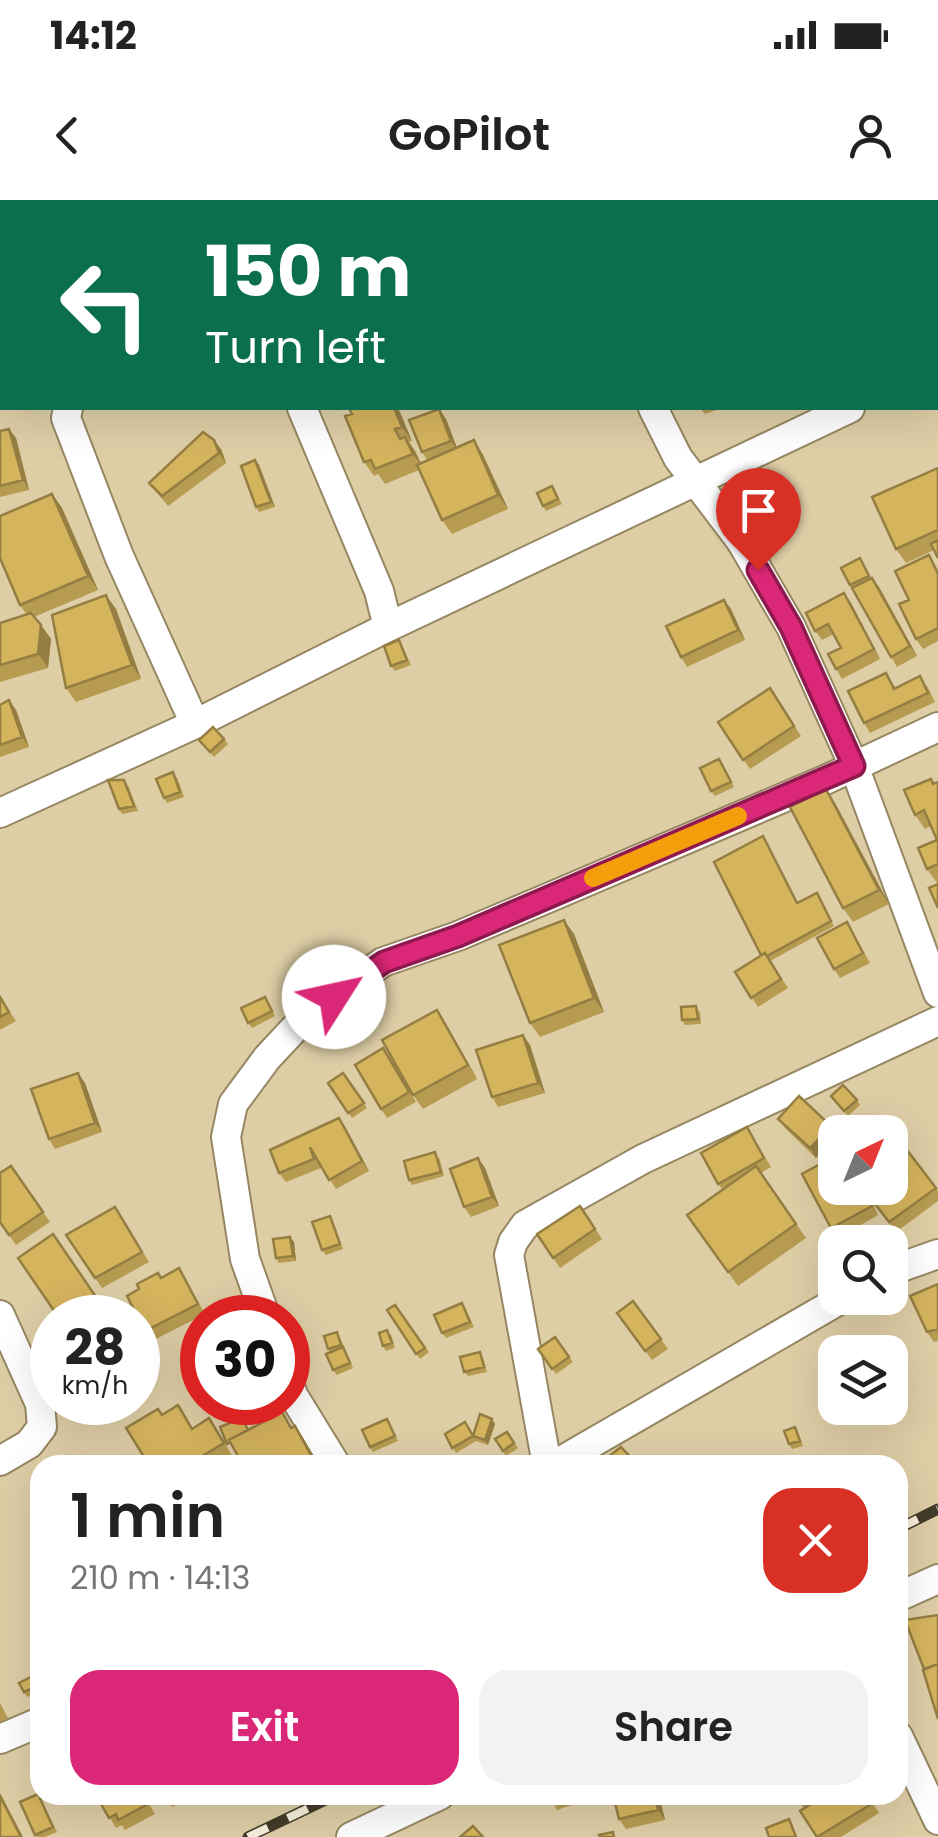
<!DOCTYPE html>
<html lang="en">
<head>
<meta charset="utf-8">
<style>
  :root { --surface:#fff; --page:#f2f2f2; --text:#222; --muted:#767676; --accent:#db2777 }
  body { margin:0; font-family:Poppins,sans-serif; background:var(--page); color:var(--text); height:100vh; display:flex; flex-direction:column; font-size:38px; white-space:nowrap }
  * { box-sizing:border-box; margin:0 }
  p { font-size:32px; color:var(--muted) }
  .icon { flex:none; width:55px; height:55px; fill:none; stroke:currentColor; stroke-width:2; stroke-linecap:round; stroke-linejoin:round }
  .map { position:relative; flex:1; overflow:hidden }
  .details { position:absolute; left:30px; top:1255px; width:878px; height:350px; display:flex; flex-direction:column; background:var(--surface); border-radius:30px; box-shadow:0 10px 40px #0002 }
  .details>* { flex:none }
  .top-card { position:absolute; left:0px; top:0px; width:940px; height:210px; box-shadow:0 10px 40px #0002; background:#0b6e4f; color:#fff; overflow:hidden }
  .needle { width:65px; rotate:43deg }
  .fabs { position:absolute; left:818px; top:915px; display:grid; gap:20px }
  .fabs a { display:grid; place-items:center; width:90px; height:90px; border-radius:20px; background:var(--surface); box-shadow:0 10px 40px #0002; font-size:50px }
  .speed { position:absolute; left:30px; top:1095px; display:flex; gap:20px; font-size:50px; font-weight:700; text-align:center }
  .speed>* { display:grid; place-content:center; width:130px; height:130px; border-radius:50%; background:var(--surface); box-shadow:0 10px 40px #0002; line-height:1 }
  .speed small { font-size:25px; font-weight:400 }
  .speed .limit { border:15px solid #d22; background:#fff; color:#111 }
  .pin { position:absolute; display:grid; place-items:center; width:85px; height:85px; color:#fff; margin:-102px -42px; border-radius:50% 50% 50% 0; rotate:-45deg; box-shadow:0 0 10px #0007 }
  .pin .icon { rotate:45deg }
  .me { position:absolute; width:110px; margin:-55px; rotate:55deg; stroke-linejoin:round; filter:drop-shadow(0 0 8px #0008) }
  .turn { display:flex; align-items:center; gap:35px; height:210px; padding:0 40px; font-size:45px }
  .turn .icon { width:130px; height:130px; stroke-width:2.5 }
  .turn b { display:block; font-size:70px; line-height:85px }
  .round { display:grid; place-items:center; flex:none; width:105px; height:105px; border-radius:30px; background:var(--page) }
  .overview { display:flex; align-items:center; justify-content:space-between; height:170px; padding:0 40px }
  h1 { font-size:60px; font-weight:600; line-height:75px }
  .button { display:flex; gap:20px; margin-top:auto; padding:20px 40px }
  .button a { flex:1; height:115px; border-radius:30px; background:var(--accent); color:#fff; font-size:40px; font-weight:600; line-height:115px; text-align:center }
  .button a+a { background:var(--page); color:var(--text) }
  .status { display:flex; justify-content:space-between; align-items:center; height:70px; padding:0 50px; background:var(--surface); direction:ltr }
  .status svg { height:28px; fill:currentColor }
  header { display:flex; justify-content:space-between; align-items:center; height:130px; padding:0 40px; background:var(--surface); font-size:45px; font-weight:600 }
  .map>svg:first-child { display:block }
</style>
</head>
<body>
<div class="status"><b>14:12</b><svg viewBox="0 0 49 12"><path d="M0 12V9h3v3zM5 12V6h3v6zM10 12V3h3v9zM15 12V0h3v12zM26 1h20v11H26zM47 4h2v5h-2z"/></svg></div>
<header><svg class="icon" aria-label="back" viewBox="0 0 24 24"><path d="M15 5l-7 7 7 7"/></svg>GoPilot<svg class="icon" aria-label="person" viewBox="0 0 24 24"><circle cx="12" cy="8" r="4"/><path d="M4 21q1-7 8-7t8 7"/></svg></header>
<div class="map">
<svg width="938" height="1637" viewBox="0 0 938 1637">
  <rect width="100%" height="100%" fill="#decea6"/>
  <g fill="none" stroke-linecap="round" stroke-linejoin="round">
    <defs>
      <path id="minor" d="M46,2L54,0
        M575,2L582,0
        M0,16H2
        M68,208L66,218L119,356L195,524
        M302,208L379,391L388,427
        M653,208L678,258L741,341L791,427L854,566L938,793
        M0,613L195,524L388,427L850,208
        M890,1071L938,1054
        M0,1115L40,1204L42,1227L29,1244L0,1261
        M266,1118L245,1059L226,937L233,904L267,858L308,814L383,762L458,736L548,698L825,580L938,527
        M288,1180L293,1195L336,1265
        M547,1265L509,1055L513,1042L525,1025L643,959L938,821
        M554,1265L843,1098
        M898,1397L938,1379
        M898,1536L938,1620
        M0,1539L40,1522
        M351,1637L440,1595"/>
    </defs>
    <use href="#minor" stroke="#968762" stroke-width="32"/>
    <use href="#minor" stroke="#fff" stroke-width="28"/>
    <defs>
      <path id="rail" d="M898,1329L938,1309
        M248,1637L336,1595"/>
    </defs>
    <use href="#rail" stroke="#433b29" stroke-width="11"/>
    <use href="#rail" stroke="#f7efdb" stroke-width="8" stroke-dasharray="22" stroke-linecap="butt"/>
  </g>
  <path fill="#b79b51" d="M478,0H507L502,2H480Z
    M871,0H892L884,2H873Z
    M349,208H397L412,241L409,242L415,251L421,264L428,261L422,252L446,219L457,248L474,240L483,255L508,309L452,334L442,320L419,270L385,284L378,274L374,276L364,262Z
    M700,208H722L705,214Z
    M9,229L16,238L29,290L0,297V231Z
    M221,249L226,263L168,306L149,283Z
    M255,260L259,265L275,307L259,312L256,307Z
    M938,268V358L934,350L906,363L896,349Z
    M555,291L562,304L546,311L543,306Z
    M52,294L62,308L98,390L34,417L51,439L48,468L0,482V423L27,415L20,405Z
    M929,355L938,370V441L923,449L916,439L909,400Z
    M860,358L871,378H872L879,387L917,456L897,467L850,385Z
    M724,400L731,409L745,440L687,467L681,457Z
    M851,403L880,459L842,479L836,469L841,448L834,434L822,440L815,431Z
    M116,409L141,479L76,502L66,488Z
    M399,440L411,465L395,471L391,466Z
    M886,473L896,488L927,486L935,502L870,533L864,523Z
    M770,488L801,536L750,569L718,522Z
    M9,500L16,510L29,547L0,557V505Z
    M224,539L228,544L214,557L199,540Z
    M722,564L734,587L715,596L711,591Z
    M177,577L184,597L167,603L164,598Z
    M938,582V683H937L927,669L937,640L931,626L925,629L915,615L934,583Z
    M128,585L138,611L122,614L119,609Z
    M835,603L889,704L853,722L843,708Z
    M763,636L797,703L817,693L834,726L770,761L788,788L758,807L735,772L761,755Z
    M847,722L870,763L840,778L834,769Z
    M574,734L604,812L540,837L530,823Z
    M0,797L16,821L0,830Z
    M268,802L275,816L252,828L248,823Z
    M700,811L701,824L685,825L682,820Z
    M446,824L477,879L423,909L413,895Z
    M523,835L530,845L545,893L498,907L492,897Z
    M390,857L416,902L387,918L381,909Z
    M343,873L367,908L352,918L328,883Z
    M85,883L102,932L55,949L49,939Z
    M831,896L857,900L860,905L848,916Z
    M339,918L369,971L336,989L318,961L321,968L286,982L279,973Z
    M778,919L831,926L835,932V938L816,958L785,928Z
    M747,927L771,967L761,973L806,1038L738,1086L687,1015L723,990L718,984Z
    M907,950L938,991V1001L896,1032L872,1001L878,1015L838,1038L831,1028L835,988H890Z
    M439,957L444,976L412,985L409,980Z
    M478,958L485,968L499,1006L471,1017L464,1007Z
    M11,966L50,1022L16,1045L0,1022Z
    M580,1006L602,1039L560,1068L537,1034Z
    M115,1007L149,1062L102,1088L66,1035Z
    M333,1021L343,1049L326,1055L322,1050Z
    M53,1034L106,1112L97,1118H59Z
    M290,1037L294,1042L296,1061L279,1063L276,1058Z
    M179,1068L205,1114L152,1141L145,1131L161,1078Z
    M938,1084V1141L934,1142L927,1132Z
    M633,1101L668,1149L652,1160L617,1113Z
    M395,1105L429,1152L420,1159L387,1110Z
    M465,1108L474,1127L446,1138L442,1133Z
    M391,1134L395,1148L386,1151L383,1146Z
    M340,1137L353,1168L337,1175L333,1170L330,1152L328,1149Z
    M555,1137L573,1162L556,1174L538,1149Z
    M483,1157L487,1172L468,1176L464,1172Z
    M138,1183L146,1200L102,1222L92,1202H138Z
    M162,1214L193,1228L209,1218L233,1257L220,1265H149Z
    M387,1219L398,1241L373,1252L370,1247Z
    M495,1224L488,1245L476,1241L456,1253L445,1234L473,1235Z
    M795,1227L803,1246L792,1249L789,1244Z
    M507,1232L518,1248L506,1256L495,1239Z
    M40,1478V1491L27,1497L19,1483Z
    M0,1503L8,1518L0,1522Z
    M38,1594L57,1632L45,1637H37L20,1602Z
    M96,1595H144L155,1614L125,1630L122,1625L116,1628Z
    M164,1595H188L190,1598L172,1607Z
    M514,1595H539L540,1598L519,1604Z
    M549,1595H600L557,1610Z
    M613,1595H659L665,1620L626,1629L619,1619Z
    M726,1595H738L740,1602L731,1604Z
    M790,1595H825L804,1608Z
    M868,1595L879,1613L841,1637H817Z"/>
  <path fill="#957e42" d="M394,208H397L400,212L412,241L402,227Z
    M439,209L446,219L458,251L451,241Z
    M9,229L16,238L29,290L23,280Z
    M405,237L415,251L423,268L413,254Z
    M214,240L221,249L226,263L219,253Z
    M474,240L483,255L508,309L498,295Z
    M255,260L259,265L275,307L271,302Z
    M52,294L62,308L98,390L88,376Z
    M872,378L879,387L917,456L910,446Z
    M844,393L851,403L880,459L874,449Z
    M106,395L116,409L141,479L132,465Z
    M724,400L731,409L745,440L738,430Z
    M41,425L51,439L48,468L38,454Z
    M9,500L16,510L29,547L22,537Z
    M826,589L835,603L889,704L879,690Z
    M564,720L574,734L604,812L594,798Z
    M437,810L446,824L477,879L468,865Z
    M523,835L530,845L545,893L538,883Z
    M78,873L85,883L102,932L95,923Z
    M339,918L346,928L369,971L362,961Z
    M831,926L835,932V938L816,958L810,948Z
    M478,958L485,968L499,1006L492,997Z
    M290,1037L294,1042L296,1061L293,1056Z
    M492,1219L495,1224L488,1245L485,1240Z
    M295,1226L305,1241L318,1265L314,1261Z
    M0,1593L23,1637H21L0,1596Z
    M654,1595H659L665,1620L658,1610Z"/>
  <path fill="#d5b45e" stroke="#957e42" stroke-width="2.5" d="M302,0H347L349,2H298Z
    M791,0H807L808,2H784Z
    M811,0H853L854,2H812Z
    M907,0H938V96V2H901Z
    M349,208H394L402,227L395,229L400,239L405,237L413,254L375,269L371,260L364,262L345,216L352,214Z
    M439,209L451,241L422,252L409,220Z
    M9,229L23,280L0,286V231Z
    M203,232L214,240L219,253L162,296L149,283Z
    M474,240L498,295L442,320L417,265Z
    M255,260L271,302L256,307L241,266Z
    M938,268V330L896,349L872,297Z
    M552,286L558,299L543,306L537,293Z
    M52,294L88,376L20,405L0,358V316Z
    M938,340V358L931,344Z
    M929,355L938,374V428L916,439L899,404L909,400L895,371Z
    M860,358L869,376L850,385L841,368Z
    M872,378L910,446L891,457L852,388Z
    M844,393L874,449L836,469L828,454L841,448L828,424L815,431L806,413Z
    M106,395L132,465L66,488L52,415Z
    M724,400L738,430L681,457L666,426Z
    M31,413L41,425L38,454L0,465V423Z
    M399,440L407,460L391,466L384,446Z
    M886,473L894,489L920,476L928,493L864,523L848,491Z
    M770,488L794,526L743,560L718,522Z
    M9,500L22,537L0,545V505Z
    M213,527L224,539L210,552L199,540Z
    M719,559L731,582L711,591L700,568Z
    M173,572L180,592L164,598L156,579Z
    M931,579L933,584L938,582V664L927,669L918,648L937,640L924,610L915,615L904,590Z
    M108,580H124L134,606L119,609Z
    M826,589L879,690L843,708L790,607Z
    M763,636L797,703L817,693L831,721L767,756L765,753L761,755L714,662Z
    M938,684V708L929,688Z
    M564,720L594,798L530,823L499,745Z
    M847,722L863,753L834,769L817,738Z
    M765,753L781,779L751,798L735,772Z
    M0,797L9,812L0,817Z
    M265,797L272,811L248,823L241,808Z
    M696,806L698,819L682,820L681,807Z
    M437,810L468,865L413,895L382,840Z
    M523,835L538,883L492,897L476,850Z
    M383,848L409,892L381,909L355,865Z
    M78,873L95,923L49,939L31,889Z
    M343,873L364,903L348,913L328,883Z
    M843,885L857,900L844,911L831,896Z
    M799,896L831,926L810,948L778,919Z
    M339,918L362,961L329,980L310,947L314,959L279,973L270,950Z
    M747,927L764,958L718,984L701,953Z
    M907,950L936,988L889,1022L866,992L872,1006L831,1028L802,974L835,956V988H890V964Z
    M435,952L441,972L409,980L404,961Z
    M478,958L492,997L464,1007L450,969Z
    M11,966L43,1012L9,1035L0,1022V973Z
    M756,966L796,1024L728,1072L687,1015Z
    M580,1006L595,1029L553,1058L537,1034Z
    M115,1007L142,1052L95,1078L66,1035Z
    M330,1016L340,1044L322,1050L312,1022Z
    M53,1034L96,1097L66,1118H59L18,1058Z
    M290,1037L293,1056L276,1058L273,1039Z
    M179,1068L198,1104L145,1131L127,1096L139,1089L137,1084L158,1073L161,1078Z
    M938,1084V1129L927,1132L910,1096Z
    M633,1101L661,1139L645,1151L617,1113Z
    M462,1103L470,1122L442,1133L434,1115Z
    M395,1105L425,1148L416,1154L387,1110Z
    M387,1130L392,1143L383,1146L379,1133Z
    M337,1132L341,1145L328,1149L324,1136Z
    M555,1137L569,1157L552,1169L538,1149Z
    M343,1147L350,1163L333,1170L326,1154Z
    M480,1152L484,1167L464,1172L460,1157Z
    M92,1202H115L95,1212Z
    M178,1205L192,1229L209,1218L224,1243L187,1265H149L126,1228L158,1209L162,1215Z
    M282,1212L291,1228L295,1226L314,1261L306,1265H243L229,1240Z
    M480,1214L492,1219L485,1240L473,1236Z
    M242,1218L248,1230L229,1240L230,1242L227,1244L220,1227Z
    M387,1219L395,1236L370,1247L362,1230Z
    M465,1222L473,1236L452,1248L445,1234Z
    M795,1227L800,1241L789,1244L784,1231Z
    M507,1232L514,1243L503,1251L495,1239Z
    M621,1247L638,1265H601L604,1260Z
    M414,1259L418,1265H404Z
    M938,1415V1464L924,1469L905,1420Z
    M938,1464V1519L923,1470Z
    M37,1474L40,1484L24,1492L19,1483Z
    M38,1594L53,1627L35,1635L20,1602Z
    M96,1595H143L148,1604L118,1620L116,1614L109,1618Z
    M514,1595H531L516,1599Z
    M549,1595H566L550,1600Z
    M613,1595H654L658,1610L619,1619Z
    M726,1595H736L737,1597L728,1599Z
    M826,1595H867L873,1603L817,1637L800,1611Z
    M0,1596L21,1637H0Z
    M789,1619L796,1637H769L766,1628Z
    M473,1626L483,1637H460Z
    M613,1632L614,1637H600L599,1635Z"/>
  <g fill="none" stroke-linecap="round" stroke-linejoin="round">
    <defs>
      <path id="route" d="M334,797L384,762L458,736L854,566L791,427L758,370"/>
    </defs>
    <use href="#route" stroke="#8e194d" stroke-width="25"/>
    <use href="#route" stroke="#db2777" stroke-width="18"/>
    <path stroke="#f59e0b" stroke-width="18" d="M593,678L738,616"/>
  </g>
</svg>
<div class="fabs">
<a><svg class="needle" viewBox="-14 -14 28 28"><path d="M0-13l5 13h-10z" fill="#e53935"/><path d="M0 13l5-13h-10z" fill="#767676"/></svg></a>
<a><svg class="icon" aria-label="search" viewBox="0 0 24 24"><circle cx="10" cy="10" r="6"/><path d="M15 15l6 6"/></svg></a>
<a><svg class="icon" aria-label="layers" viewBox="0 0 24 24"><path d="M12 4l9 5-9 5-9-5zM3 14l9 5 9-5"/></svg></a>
</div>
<div class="speed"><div>28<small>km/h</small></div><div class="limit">30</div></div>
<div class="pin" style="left:758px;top:370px;background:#d93025"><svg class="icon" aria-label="arrive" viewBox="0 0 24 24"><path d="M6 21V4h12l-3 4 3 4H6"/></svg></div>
<svg class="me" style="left:334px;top:797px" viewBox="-20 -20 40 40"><circle r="19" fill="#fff"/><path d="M0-13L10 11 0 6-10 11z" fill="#db2777"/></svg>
<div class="top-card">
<div class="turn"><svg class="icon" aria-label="left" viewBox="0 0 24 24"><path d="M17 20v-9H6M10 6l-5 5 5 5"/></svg><div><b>150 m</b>Turn left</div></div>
</div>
<section class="details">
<div class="overview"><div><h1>1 min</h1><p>210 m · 14:13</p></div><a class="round" style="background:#d93025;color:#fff"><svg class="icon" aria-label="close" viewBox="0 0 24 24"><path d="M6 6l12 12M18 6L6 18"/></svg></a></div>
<div class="button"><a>Exit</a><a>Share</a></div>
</section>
</div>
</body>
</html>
